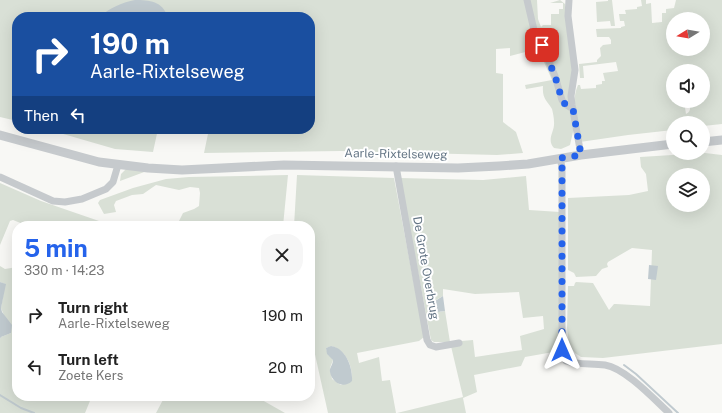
<!DOCTYPE html>
<html lang="en">
<head>
<meta charset="utf-8">
<style>
  :root { --surface:#fff; --page:#f6f6f6; --text:#222; --muted:#767676; --accent:#2563eb }
  body { margin:0; font-family:"Public Sans",sans-serif; background:var(--page); color:var(--text); height:100vh; display:flex; flex-direction:column; font-size:15px; white-space:nowrap }
  * { box-sizing:border-box; margin:0 }
  p { font-size:13px; color:var(--muted) }
  .icon { flex:none; width:22px; height:22px; fill:none; stroke:currentColor; stroke-width:2; stroke-linecap:round; stroke-linejoin:round }
  .map { position:relative; flex:1; overflow:hidden }
  .panel { position:absolute; left:12px; top:221px; width:303px; height:180px; display:flex; flex-direction:column; background:var(--surface); border-radius:16px; box-shadow:0 4px 16px #0002 }
  .panel>* { flex:none }
  .guide { position:absolute; left:12px; top:12px; width:303px; height:122px; border-radius:16px; box-shadow:0 4px 16px #0002; background:#1a4fa0; color:#fff; overflow:hidden }
  .needle { width:26px; rotate:259deg }
  .fabs { position:absolute; left:666px; top:12px; display:grid; gap:8px }
  .fabs a { display:grid; place-items:center; width:44px; height:44px; border-radius:50%; background:var(--surface); box-shadow:0 4px 16px #0002; font-size:20px }
  .pin { position:absolute; display:grid; place-items:center; width:34px; height:34px; color:#fff; margin:-17px; border-radius:8px; box-shadow:0 2px 6px #0006 }
  .me { position:absolute; width:44px; margin:-22px; rotate:0deg; stroke-linejoin:round; filter:drop-shadow(0 0 3px #0008) }
  .turn { display:flex; align-items:center; gap:14px; height:84px; padding:0 12px; font-size:18px }
  .turn .icon { width:52px; height:52px; stroke-width:2.5 }
  .turn b { display:block; font-size:28px; line-height:34px }
  .then { display:flex; align-items:center; height:38px; padding:0 12px; background:#0003; gap:8px; font-size:15px }
  .round { display:grid; place-items:center; flex:none; width:42px; height:42px; border-radius:16px; background:var(--page) }
  .summary { display:flex; align-items:center; justify-content:space-between; height:68px; padding:0 12px }
  h1 { font-size:24px; font-weight:700; line-height:30px; color:var(--accent) }
  ul { padding:0; list-style:none }
  li { display:flex; align-items:center; gap:12px; height:52px; padding:0 12px }
  li div { flex:1 }
  li b { display:block; font-size:15px }
  li em { font-style:normal }
  .map>svg:first-child { display:block }
</style>
</head>
<body>
<div class="map">
<svg width="722" height="413" viewBox="0 0 722 413">
  <rect width="100%" height="100%" fill="#f8f8f5"/>
  <path fill="#d9e0d6" fill-rule="evenodd" d="M0,0H537L538,19L541,27L543,25H551V14H559V9H563V3H550L560,0L565,4L572,68L573,132L570,145L568,146L561,149L554,148C546,139 555,132 554,122C554,118 553,113 552,109C547,100 542,99 543,86L526,89L525,85L552,80L540,53L537,49L510,56V48L496,49V73L503,74V122L516,132L523,153L497,155L341,151L204,153L209,129H310V17H17V121L0,117Z
    M608,0H612L615,26H611L610,21L597,22L596,2L608,1Z
    M641,0H646V4L651,3L652,23L662,22V13H666V9L674,8L676,0H722V124L703,126V123H673V130L628,135L580,142C578,124 570,103 578,85H580L581,89L596,88V85L602,84V81H605L603,73L618,71L616,62L583,66L584,78H580L579,64L597,62V60L601,56L600,48L603,45L611,44V40L609,37H597L596,29L621,28V27L625,26L624,21H620L619,14H626L625,10L637,9V7L642,6ZM673,19H703V49H673ZM673,71H703V101H689C690,106 692,111 686,114L684,101H673Z
    M46,129H158L153,152L115,149Z
    M705,153L722,155V344L603,358L581,357L575,353L571,348L569,343L567,328L568,286H574L575,283L576,282L593,283L609,310L614,304H616L650,306L652,250L632,248L608,262L607,264L608,267L602,269L596,276L576,277L574,273L568,270V198L629,195L648,191L646,174L641,167L640,157ZM673,175H703V205H673Z
    M126,169L147,171L120,181L121,174Z
    M288,175L283,226H179V221L183,213L194,209L199,206L200,193L199,188L190,187L179,190L156,185L143,194L132,195L116,201L114,205L116,212L104,214L98,203L100,200L133,188L166,179L189,177Z
    M297,175L394,178L424,337L419,341L357,353L359,363L379,357L382,381L390,380L396,413H328L310,332V226H294ZM332,346C345,351 352,363 352,378L341,385L332,379L330,368L333,360L331,356L328,355L326,348Z
    M526,176L529,210L560,212L559,351L525,357L521,366L474,375L477,392L463,398L466,413H397L463,397L450,342H434L431,340L400,178L483,180ZM443,289L475,294L519,292L523,318L543,316L544,329L520,336L522,350L475,357L473,340L450,342L445,311L440,312L436,300L443,296Z
    M0,183L41,201L99,221L101,226H28L13,220L10,221L0,245Z
    M0,266L5,269L17,267V396H92L85,413H0V339L1,337L11,333L1,308L5,284L0,282Z
    M165,396H255L285,413H156Z"/>
  <path fill="#c0cacf" d="M135,0C150,0 162,1 168,17H100C109,8 123,2 135,0Z
    M649,265L658,266L656,280L648,279Z
    M0,282L6,284L1,308L2,312L12,325L11,333L1,337L0,339Z
    M443,296L445,311C440,312 433,313 431,307L432,303Z
    M331,346C346,348 353,368 352,381C344,389 332,383 330,372C329,368 333,365 333,360L327,354L326,348Z"/>
  <g fill="none" stroke-linecap="round" stroke-linejoin="round">
    <path stroke="#c0cacf" stroke-width="2" d="M624,365L636,374L678,413
      M0,395L21,408L34,413"/>
    <path stroke="#c6cacd" stroke-width="7" d="M527,0L534,30L542,45L555,76L562,100L565,104L573,109
      M569,0L568,16L575,70L571,96L572,105L581,155
      M560,158L562,167V350L566,361C579,365 592,363 605,365C625,368 654,399 669,413
      M396,166L427,340L430,345L436,347L459,343
      M0,177L53,201L65,202L82,199L106,189L113,182L118,165"/>
    <path stroke="#c6cacd" stroke-width="9" d="M0,135L99,162L148,168L182,170L284,165L458,168L499,166L528,164L581,155L673,144
      M703,142L722,140"/>
  </g>
  <g fill="none" stroke-linecap="round" stroke-linejoin="round">
    <path stroke="#2563eb" stroke-width="7" stroke-dasharray="0 12.6" d="M542,45L555,76L562,100L565,104L573,109L581,155L560,158L562,167V350"/>
  </g>
  <g text-anchor="middle" stroke-width="4" stroke-linejoin="round" paint-order="stroke">
    <g font-size="12" fill="#667787" stroke="#fff">
      <text transform="translate(396 154) rotate(1)" y="4">Aarle-Rixtelseweg</text>
      <text transform="translate(426 268) rotate(80)" y="4">De Grote Overbrug</text>
    </g>
  </g>
</svg>
<div class="fabs">
<a><svg class="needle" viewBox="-14 -14 28 28"><path d="M0-13l5 13h-10z" fill="#e53935"/><path d="M0 13l5-13h-10z" fill="#767676"/></svg></a>
<a><svg class="icon" aria-label="sound" viewBox="0 0 24 24"><path d="M4 9h4l5-4v14l-5-4H4zM17 9q2 3 0 6"/></svg></a>
<a><svg class="icon" aria-label="search" viewBox="0 0 24 24"><circle cx="10" cy="10" r="6"/><path d="M15 15l6 6"/></svg></a>
<a><svg class="icon" aria-label="layers" viewBox="0 0 24 24"><path d="M12 4l9 5-9 5-9-5zM3 14l9 5 9-5"/></svg></a>
</div>
<div class="pin" style="left:542px;top:45px;background:#d93025"><svg class="icon" aria-label="arrive" viewBox="0 0 24 24"><path d="M6 21V4h12l-3 4 3 4H6"/></svg></div>
<svg class="me" style="left:562px;top:350px" viewBox="-20 -20 40 40"><path d="M0-17L14 15 0 8-14 15z" fill="#2563eb" stroke="#fff" stroke-width="4"/></svg>
<div class="guide">
<div class="turn"><svg class="icon" aria-label="right" viewBox="0 0 24 24"><path d="M7 20v-9h11M14 6l5 5-5 5"/></svg><div><b>190 m</b>Aarle-Rixtelseweg</div></div>
<div class="then">Then<svg class="icon" aria-label="left" viewBox="0 0 24 24"><path d="M17 20v-9H6M10 6l-5 5 5 5"/></svg></div>
</div>
<section class="panel">
<div class="summary"><div><h1>5 min</h1><p>330 m · 14:23</p></div><a class="round"><svg class="icon" aria-label="close" viewBox="0 0 24 24"><path d="M6 6l12 12M18 6L6 18"/></svg></a></div>
<ul>
<li><svg class="icon" aria-label="right" viewBox="0 0 24 24"><path d="M7 20v-9h11M14 6l5 5-5 5"/></svg><div><b>Turn right</b><p>Aarle-Rixtelseweg</p></div><em>190 m</em></li>
<li><svg class="icon" aria-label="left" viewBox="0 0 24 24"><path d="M17 20v-9H6M10 6l-5 5 5 5"/></svg><div><b>Turn left</b><p>Zoete Kers</p></div><em>20 m</em></li>
</ul>
</section>
</div>
</body>
</html>
